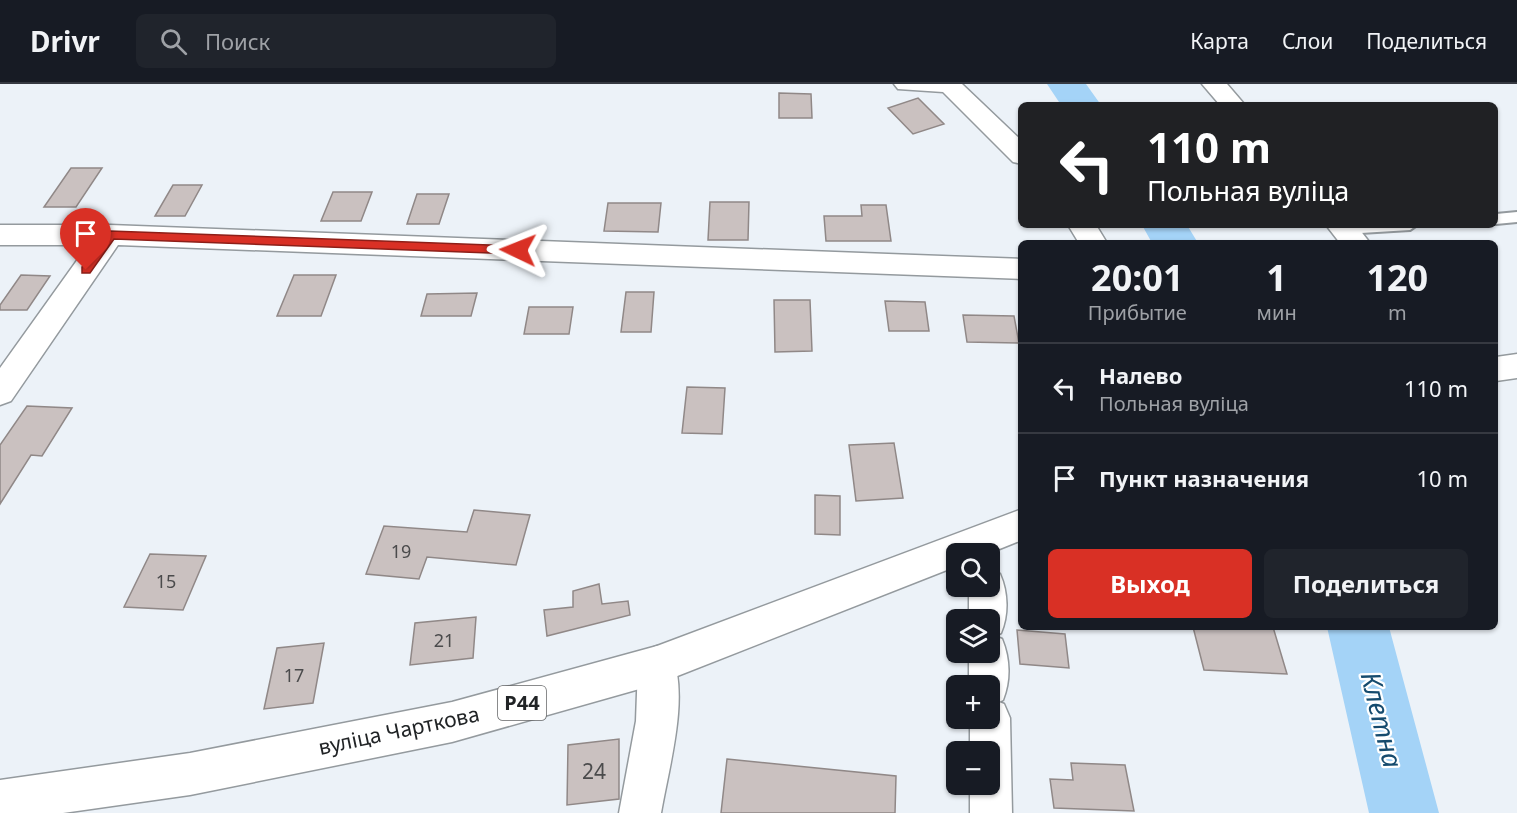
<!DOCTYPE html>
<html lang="ru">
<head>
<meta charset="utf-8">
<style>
  :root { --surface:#171b24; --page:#20242c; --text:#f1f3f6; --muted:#9ea1a6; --line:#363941; --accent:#d93025 }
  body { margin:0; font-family:"Noto Sans",sans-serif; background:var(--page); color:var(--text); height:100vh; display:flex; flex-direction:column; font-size:22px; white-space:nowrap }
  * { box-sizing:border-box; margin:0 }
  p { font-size:20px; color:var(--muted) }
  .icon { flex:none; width:33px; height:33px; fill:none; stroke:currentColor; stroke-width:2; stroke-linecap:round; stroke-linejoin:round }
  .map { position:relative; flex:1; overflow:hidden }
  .panel { position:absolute; left:1018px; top:156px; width:480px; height:390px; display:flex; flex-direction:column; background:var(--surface); border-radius:9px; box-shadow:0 2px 4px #0004 }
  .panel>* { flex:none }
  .top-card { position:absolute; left:1018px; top:18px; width:480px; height:126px; border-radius:9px; box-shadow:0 2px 4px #0004; background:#202124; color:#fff; overflow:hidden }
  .buttons { position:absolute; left:946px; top:459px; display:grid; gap:12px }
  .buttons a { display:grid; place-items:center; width:54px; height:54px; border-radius:9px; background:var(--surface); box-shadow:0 2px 4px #0004; font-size:30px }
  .pin { position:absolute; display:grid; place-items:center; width:51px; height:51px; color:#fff; margin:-62px -26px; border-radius:50% 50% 50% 0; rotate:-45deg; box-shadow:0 0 6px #0007 }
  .pin .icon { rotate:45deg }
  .me { position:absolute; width:66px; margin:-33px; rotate:272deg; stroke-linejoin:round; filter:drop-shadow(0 0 4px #0008) }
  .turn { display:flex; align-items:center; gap:21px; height:126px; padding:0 30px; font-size:27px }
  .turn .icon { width:78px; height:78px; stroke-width:2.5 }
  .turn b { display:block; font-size:42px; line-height:51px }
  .eta { display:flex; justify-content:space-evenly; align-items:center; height:102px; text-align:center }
  .eta b { font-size:36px; font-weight:700; line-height:42px }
  .action { display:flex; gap:12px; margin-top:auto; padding:12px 30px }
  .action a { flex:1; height:69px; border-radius:9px; background:var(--accent); color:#fff; font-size:24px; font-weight:700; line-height:69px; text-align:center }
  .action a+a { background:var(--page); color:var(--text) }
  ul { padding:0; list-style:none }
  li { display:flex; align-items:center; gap:18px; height:90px; padding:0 30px; border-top:2px solid var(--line) }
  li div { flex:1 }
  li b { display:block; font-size:22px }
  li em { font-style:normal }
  header { display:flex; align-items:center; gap:36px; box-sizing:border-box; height:84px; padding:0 30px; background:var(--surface); border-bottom:2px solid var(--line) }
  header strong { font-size:28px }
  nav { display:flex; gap:33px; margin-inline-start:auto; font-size:21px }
  .search { width:420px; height:54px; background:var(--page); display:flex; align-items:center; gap:15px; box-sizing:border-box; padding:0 21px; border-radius:9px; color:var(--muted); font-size:22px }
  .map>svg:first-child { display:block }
</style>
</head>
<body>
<header>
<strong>Drivr</strong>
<div class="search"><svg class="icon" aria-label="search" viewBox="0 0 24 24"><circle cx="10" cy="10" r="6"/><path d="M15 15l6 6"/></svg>Поиск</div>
<nav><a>Карта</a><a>Слои</a><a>Поделиться</a></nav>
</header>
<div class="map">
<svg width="1517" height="729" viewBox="0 0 1517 729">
  <rect width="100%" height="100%" fill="#ecf2f8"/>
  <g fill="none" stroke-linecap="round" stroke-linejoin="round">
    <path fill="#a4d3f7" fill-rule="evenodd" d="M1047,0H1086L1101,21H1061Z
      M1142,141H1187L1198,159H1152Z
      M1327,543H1389L1439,729H1369Z"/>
  </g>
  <path fill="#cac1c0" stroke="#908887" stroke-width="1.5" d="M779,9L811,10L812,34H779Z
    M918,14L944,40L913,50L888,24Z
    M71,84H102L76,123H44Z
    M173,101H202L185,132H155Z
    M333,108H372L361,137H321Z
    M417,110H449L439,140H407Z
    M710,118H749L748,156H708Z
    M608,119H661L658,148L604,147Z
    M861,121H886L891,157H826L824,132H862Z
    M21,191L50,192L27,226H0V221Z
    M294,191H336L321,232H277Z
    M626,208H654L651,248H621Z
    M477,209L471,232H421L427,210Z
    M774,216H810L812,267L775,268Z
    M885,217L925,218L929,247H889Z
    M529,223H573L569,250H524Z
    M963,231L1014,232L1019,259L967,258Z
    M687,303L725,304L722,350L682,349Z
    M27,322L72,324L42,372L31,371L0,420V361Z
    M894,359L903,414L856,417L849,361Z
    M815,411L840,412V451L815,450Z
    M474,426L530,431L516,481L427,473L419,495L366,490L384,442L467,448Z
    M150,470L206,472L183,526L124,523Z
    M599,500L602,520L628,517L630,531L547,552L544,526L573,523V507Z
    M476,533L473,574L410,581L415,539Z
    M1193,543H1273L1287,590L1204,586Z
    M1017,546L1065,550L1069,584L1020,580Z
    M324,559L313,619L264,625L277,564Z
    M619,655V715L567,721L568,661Z
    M727,675L896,692L895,729H721Z
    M1071,679L1125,681L1134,727L1054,724L1050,695L1073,696Z"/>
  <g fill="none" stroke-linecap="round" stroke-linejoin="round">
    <defs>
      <path id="service" d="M1517,128V138L1496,140V130Z
        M1417,141L1410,146L1344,150L1337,145L1341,141Z"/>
      <path id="minor" d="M894,0H962L1022,57V80L1013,78L943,8L898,5Z
        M1202,0H1227L1245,21H1220Z
        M0,141H110L1022,175V195L118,161L11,317L0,321V284L88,161H0Z
        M1068,141H1096L1107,159H1079Z
        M1326,141H1356L1370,159H1340Z
        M990,486L1000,490C1008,508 1009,530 1001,549L994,552L1002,555C1010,574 1011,596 1003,616L999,618L1004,620L1010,634L1012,729H970V700H990V668H970V634H990V602H969V568H990V536H969V502H990Z
        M657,562L671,568C690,612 669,682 661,729H619L636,637L638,581L643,568Z"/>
      <path id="primary" d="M1517,270V294L1496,297V273Z
        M1022,425V456L987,470H957V482L657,600L452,658L190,711L63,729H0V696L190,669L452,618L657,562Z"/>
    </defs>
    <use href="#service" stroke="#949a9e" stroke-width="4"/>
    <use href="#minor" stroke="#949a9e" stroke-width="3"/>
    <use href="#primary" stroke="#949a9e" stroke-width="3"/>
    <use href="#service" fill="#fff" fill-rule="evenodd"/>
    <use href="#minor" fill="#fff" fill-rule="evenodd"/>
    <use href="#primary" fill="#fff" fill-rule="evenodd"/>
  </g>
  <path fill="#d93025" stroke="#8d1f18" stroke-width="1.5" d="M110,147L518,162L524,166L518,170L114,155L90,189H82V183L106,148Z"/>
  <g text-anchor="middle" stroke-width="4.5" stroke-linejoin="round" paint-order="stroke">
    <g font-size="18" fill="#4b4b4c">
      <text x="401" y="474">19</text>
      <text x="166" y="504">15</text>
      <text x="444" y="563">21</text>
      <text x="294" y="598">17</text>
    </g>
    <rect fill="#fff" stroke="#646667" stroke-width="1.5" x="498" y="602" width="48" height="34" rx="4.5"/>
    <g font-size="20" font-weight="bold" fill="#212426">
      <text x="522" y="626">Р44</text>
    </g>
    <g font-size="21" fill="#212426" stroke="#fff">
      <text transform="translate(399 647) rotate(-12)" y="7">вуліца Чарткова</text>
    </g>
    <g font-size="21" fill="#4b4b4c">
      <text x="594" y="695">24</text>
    </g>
    <g font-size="27" font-style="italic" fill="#154b6e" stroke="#fff">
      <text transform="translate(1381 636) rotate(76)" y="9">Клетна</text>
    </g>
  </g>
</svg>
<div class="buttons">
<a><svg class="icon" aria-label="search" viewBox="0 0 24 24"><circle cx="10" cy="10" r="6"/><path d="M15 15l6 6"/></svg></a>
<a><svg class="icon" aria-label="layers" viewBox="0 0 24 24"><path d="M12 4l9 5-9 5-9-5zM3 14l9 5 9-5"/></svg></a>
<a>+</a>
<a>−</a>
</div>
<div class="pin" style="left:86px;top:186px;background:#d93025"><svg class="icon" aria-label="arrive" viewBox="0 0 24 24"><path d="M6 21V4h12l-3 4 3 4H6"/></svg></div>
<svg class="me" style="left:518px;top:166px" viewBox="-20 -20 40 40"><path d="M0-17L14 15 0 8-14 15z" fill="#d93025" stroke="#fff" stroke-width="4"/></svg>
<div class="top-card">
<div class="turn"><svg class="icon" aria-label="left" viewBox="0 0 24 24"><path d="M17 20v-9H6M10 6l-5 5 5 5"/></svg><div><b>110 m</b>Польная вуліца</div></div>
</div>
<section class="panel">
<div class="eta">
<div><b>20:01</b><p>Прибытие</p></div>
<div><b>1</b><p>мин</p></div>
<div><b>120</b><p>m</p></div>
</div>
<ul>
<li><svg class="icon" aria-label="left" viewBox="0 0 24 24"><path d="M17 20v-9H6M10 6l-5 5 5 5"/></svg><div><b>Налево</b><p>Польная вуліца</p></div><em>110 m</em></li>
<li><svg class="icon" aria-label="arrive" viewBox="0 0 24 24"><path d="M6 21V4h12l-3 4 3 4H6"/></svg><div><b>Пункт назначения</b></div><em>10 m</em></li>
</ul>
<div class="action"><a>Выход</a><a>Поделиться</a></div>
</section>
</div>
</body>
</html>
